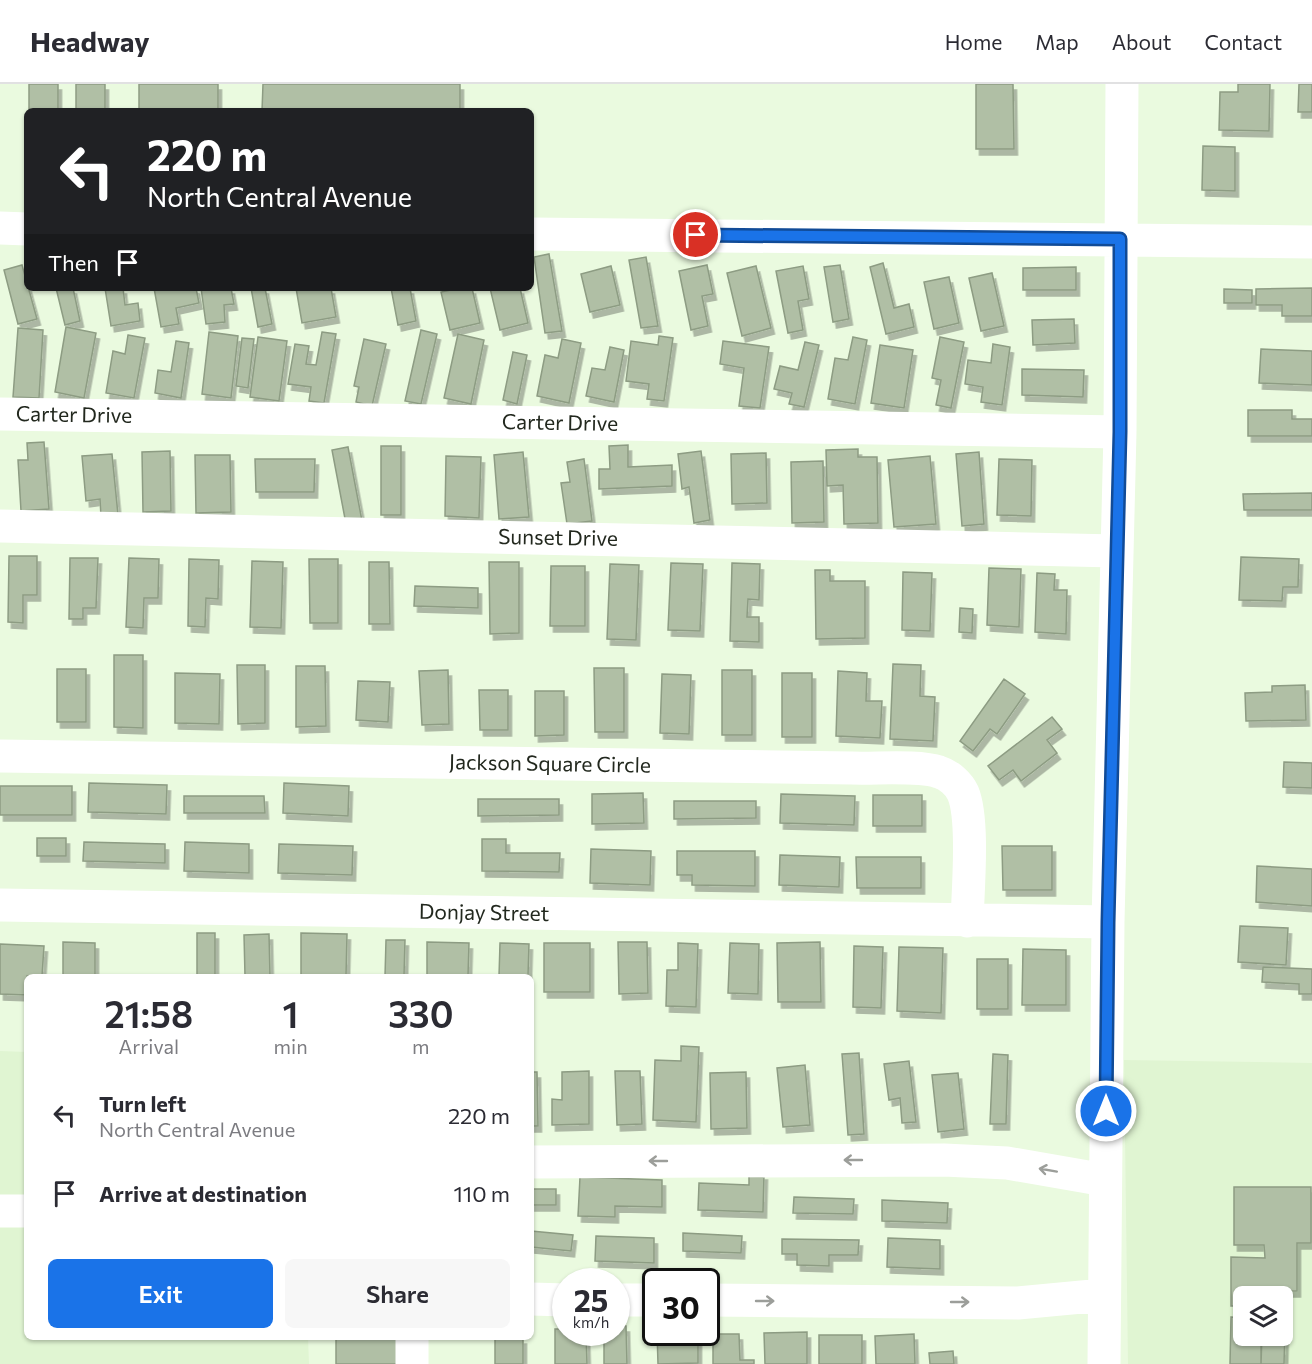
<!DOCTYPE html>
<html lang="en">
<head>
<meta charset="utf-8">
<style>
  :root { --surface:#fff; --page:#f7f7f7; --text:#2b2b33; --muted:#7c7c81; --line:#e1e1e2; --accent:#1a73e8 }
  body { margin:0; font-family:Commissioner,sans-serif; background:var(--page); color:var(--text); height:100vh; display:flex; flex-direction:column; font-size:22px; white-space:nowrap }
  * { box-sizing:border-box; margin:0 }
  p { font-size:20px; color:var(--muted) }
  .icon { flex:none; width:33px; height:33px; fill:none; stroke:currentColor; stroke-width:2; stroke-linecap:round; stroke-linejoin:round }
  .map { position:relative; flex:1; overflow:hidden }
  .drawer { position:absolute; left:24px; top:890px; width:510px; height:366px; display:flex; flex-direction:column; background:var(--surface); border-radius:9px; box-shadow:0 2px 4px #0004 }
  .drawer>* { flex:none }
  .top-card { position:absolute; left:24px; top:24px; width:510px; height:183px; border-radius:9px; box-shadow:0 2px 4px #0004; background:#202124; color:#fff; overflow:hidden }
  .fabs { position:absolute; left:1233px; top:1202px; display:grid; gap:12px }
  .fabs a { display:grid; place-items:center; width:60px; height:60px; border-radius:9px; background:var(--surface); box-shadow:0 2px 4px #0004; font-size:30px }
  .speed { position:absolute; left:552px; top:1184px; display:flex; gap:12px; font-size:30px; font-weight:700; text-align:center }
  .speed>* { display:grid; place-content:center; width:78px; height:78px; border-radius:50%; background:var(--surface); box-shadow:0 2px 4px #0004; line-height:1 }
  .speed small { font-size:15px; font-weight:400 }
  .speed .limit { border:3px solid #111; border-radius:9px; background:#fff; color:#111 }
  .pin { position:absolute; display:grid; place-items:center; width:51px; height:51px; color:#fff; margin:-26px; border:3px solid #fff; border-radius:50%; box-shadow:0 2px 6px #0007 }
  .me { position:absolute; width:66px; margin:-33px; rotate:0deg; stroke-linejoin:round; filter:drop-shadow(0 0 4px #0008) }
  .turn { display:flex; align-items:center; gap:21px; height:126px; padding:0 24px; font-size:27px }
  .turn .icon { width:78px; height:78px; stroke-width:2.5 }
  .turn b { display:block; font-size:42px; line-height:51px }
  .then { display:flex; align-items:center; height:57px; padding:0 24px; background:#0003; gap:12px; font-size:22px }
  .eta { display:flex; justify-content:space-evenly; align-items:center; height:102px; text-align:center }
  .eta b { font-size:36px; font-weight:600; line-height:42px }
  .cta { display:flex; gap:12px; margin-top:auto; padding:12px 24px }
  .cta a { flex:1; height:69px; border-radius:9px; background:var(--accent); color:#fff; font-size:24px; font-weight:600; line-height:69px; text-align:center }
  .cta a+a { background:var(--page); color:var(--text) }
  ul { padding:0; list-style:none }
  li { display:flex; align-items:center; gap:18px; height:78px; padding:0 24px }
  li div { flex:1 }
  li b { display:block; font-size:22px }
  li em { font-style:normal }
  header { display:flex; align-items:center; gap:36px; box-sizing:border-box; height:84px; padding:0 30px; background:var(--surface); border-bottom:2px solid var(--line) }
  header strong { font-size:28px }
  nav { display:flex; gap:33px; margin-inline-start:auto; font-size:21px }
  .map>svg:first-child { display:block }
</style>
</head>
<body>
<header>
<strong>Headway</strong>
<nav><a>Home</a><a>Map</a><a>About</a><a>Contact</a></nav>
</header>
<div class="map">
<svg width="1312" height="1280" viewBox="0 0 1312 1280">
  <defs>
    <filter id="shadow"><feDropShadow dx="3.5" dy="6" stdDeviation="0" flood-color="#0004"/></filter>
  </defs>
  <rect width="100%" height="100%" fill="#eafadf"/>
  <path fill="#e0f5d2" fill-rule="evenodd" d="M0,967L27,968V1252L308,1253L309,1280H0Z
    M1124,976L1312,979V1280H1128ZM1244,1212H1282V1251H1244Z"/>
  <path fill="#b0bfa5" stroke="#8d9c83" stroke-width="1.5" filter="url(#shadow)" d="M29,0H58V27H29Z
    M76,0H105V27H76Z
    M139,0H218V27H139Z
    M263,0H460V27H262Z
    M976,0H1013L1014,65H976Z
    M1238,0H1270L1269,47L1219,46L1220,8H1238Z
    M1299,0H1312V28H1298Z
    M1203,62L1235,63V107L1202,106Z
    M549,170L562,247L545,249L534,173Z
    M646,173L658,242L641,244L629,176Z
    M883,179L894,224L909,220L914,243L886,250L870,183Z
    M22,181L37,235L18,240L4,186Z
    M707,181L713,210L702,212L708,242L691,246L679,187Z
    M840,181L849,235L833,238L824,183Z
    M611,182L620,221L590,228L581,190Z
    M756,182L771,244L742,252L727,189Z
    M803,182L809,215L798,217L803,246L788,249L776,187Z
    M1076,183V206H1023V184Z
    M992,189L1004,242L981,247L969,194Z
    M949,193L959,239L934,245L924,198Z
    M56,204H73L80,237L65,241Z
    M105,204H123L125,221L138,219L140,237L111,242Z
    M154,204H196L199,219L176,224L179,240L161,243Z
    M201,204H231L234,220L224,221L225,238L206,240Z
    M251,204H265L272,240L258,243Z
    M296,204H331L336,233L302,239Z
    M391,204H410L416,237L398,241Z
    M461,204H472L480,239L450,246L441,208Z
    M490,204H520L528,239L500,246Z
    M1312,204V232H1282V221H1256V205Z
    M1224,205L1252,206V219H1224Z
    M1074,235L1075,259L1033,261L1032,236Z
    M66,243L96,249L84,314L55,308Z
    M18,244L43,246L39,314L13,313Z
    M421,246L437,250L421,320L405,317Z
    M209,248L238,252L231,314L202,310Z
    M322,248L336,250L324,319L309,317L311,303L288,300L295,260L309,262L306,280L316,281Z
    M458,250L484,256L471,320L444,314Z
    M128,251L145,254L134,314L106,309L113,267L125,270Z
    M659,252L673,254L664,317L647,315L649,300L626,297L631,257L658,261Z
    M258,253L287,257L279,317L250,313Z
    M853,253L867,256L855,320L828,315L835,274L848,276Z
    M940,253L964,258L951,324L936,321L941,296L932,294Z
    M242,254L254,255L248,304L236,302Z
    M364,255L386,260L372,322L356,318L359,303L354,302Z
    M562,255L581,259L569,319L537,312L545,271L558,274Z
    M176,257L189,259L181,314L155,309L158,286L171,288Z
    M723,257L769,263L760,324L739,322L744,284L720,280Z
    M805,258L819,261L804,323L789,320L792,309L774,305L780,282L798,286Z
    M993,260L1010,263L1002,321L981,318L983,303L965,300L968,276L991,279Z
    M880,261L913,266L904,324L871,319Z
    M610,263L624,266L614,318L586,312L592,284L605,286Z
    M1261,265L1312,267V301L1259,299Z
    M513,268L527,271L517,320L503,316Z
    M1022,285L1084,286L1083,313L1022,311Z
    M1248,326H1292V335H1312V352H1248Z
    M44,358L49,425L21,427L18,376H28L27,359Z
    M628,361V383L672,381V402L599,405V385H610L609,362Z
    M381,362H401V431H381Z
    M348,363L362,437L346,440L332,366Z
    M858,365V373H877L878,439L844,440L843,401L827,402L826,366Z
    M170,367L171,427L143,428L142,368Z
    M701,367L710,436L694,439L689,403L682,405L678,370Z
    M523,368L529,433L499,435L494,371Z
    M979,368L984,440L962,442L956,370Z
    M766,369L767,419L732,420L731,370Z
    M112,370L118,431L101,433L100,415L86,417L82,372Z
    M195,371H230L231,428L196,429Z
    M446,372L481,373L479,434L445,432Z
    M930,372L936,440L894,443L888,376Z
    M255,375H315L314,408H256Z
    M584,375L592,437L567,440L561,399L570,398L567,378Z
    M999,375L1032,376L1031,432L997,431Z
    M823,377L824,438L792,439L791,378Z
    M1312,409V426H1244L1243,410Z
    M9,472H37V511H23V539L8,538Z
    M1241,473L1299,475L1298,503H1283L1282,517L1239,516Z
    M70,474H98L96,524H83V535H69Z
    M129,474L159,475L158,514H144L143,544L126,543Z
    M189,475L219,476L218,515L206,514L205,543L188,542Z
    M309,475H338V539H310Z
    M252,477L283,478L281,544L250,543Z
    M369,478H389L390,540H369Z
    M489,478H519V549L490,550Z
    M671,479L703,480L700,547L668,546Z
    M732,479L760,480L759,516L748,515L747,533H759V558L730,557Z
    M610,480L639,481L636,556L607,555Z
    M551,482H585V542H550Z
    M989,484L1021,485L1019,543L987,541Z
    M815,486H830V497H865V554L816,555Z
    M903,488L932,489L930,547L902,546Z
    M1037,489L1055,490L1054,506H1067L1066,550L1035,548Z
    M415,502L478,504V524L414,522Z
    M960,524L973,525L972,549L959,548Z
    M114,571H143V644L114,643Z
    M893,580L921,581L920,612L935,613L933,657L890,655Z
    M237,581H265V639L238,640Z
    M296,582H325L326,642L296,643Z
    M594,584H624V648H595Z
    M57,585H86V638H57Z
    M448,586L449,640L422,641L419,587Z
    M722,586H752V651H722Z
    M838,587L867,589L866,617H882L880,654L836,652Z
    M175,589L220,590L219,640L175,639Z
    M782,589H812V653H782Z
    M662,590L691,591L689,650L660,649Z
    M1004,595L1025,610L997,650L990,645L973,667L960,657Z
    M358,597L390,598L388,638L356,636Z
    M1305,601L1306,636L1246,637L1245,609L1272,608V602Z
    M479,606H508V646H480Z
    M535,607H564V651L535,652Z
    M1052,633L1062,645L1047,656L1057,669L1021,697L1013,686L999,696L988,682Z
    M1284,678L1312,679V704L1283,703Z
    M89,699L167,701L166,730L88,728Z
    M284,699L349,702L348,732L283,729Z
    M0,702H72V731H0Z
    M643,709L644,739L592,740V710Z
    M781,710L855,712L854,741L780,739Z
    M873,711H922V742H873Z
    M184,712H264L265,729H184Z
    M478,715H559V731L478,732Z
    M674,717H756V734L674,735Z
    M37,754H66V772H37Z
    M482,755H506V769H560L559,788L482,787Z
    M84,758L165,760V779L83,777Z
    M185,758L249,760V789L184,787Z
    M279,760L353,762L352,791L278,789Z
    M1002,762H1052V806H1003Z
    M591,765L651,767L650,801L590,799Z
    M677,767H755V802L692,801V791H677Z
    M780,771L840,773L839,803L779,801Z
    M856,773H921V804H857Z
    M1257,782L1312,785V822L1256,818Z
    M1240,842L1288,844L1286,881L1238,878Z
    M197,849H215V892H197Z
    M301,849L347,850L346,892H301Z
    M269,850L270,892H245L244,851Z
    M386,856H405L404,892H385Z
    M63,858L95,859V892H63Z
    M427,858L469,859L468,892H427Z
    M618,858H647L648,909L619,910Z
    M820,858L821,918H778L777,859Z
    M500,859L529,860L528,892H499Z
    M544,859H590V908H544Z
    M678,859L698,860L696,923L666,922L667,886H678Z
    M730,859L759,860L758,910L728,909Z
    M0,860L44,862L42,892H27V911L0,910Z
    M854,862L883,863L881,924L853,923Z
    M899,863L943,864L941,929L897,927Z
    M1023,865L1066,866V921H1022Z
    M977,875H1008V925H977Z
    M1263,883L1312,885V910H1299V900L1262,898Z
    M681,962L699,963L696,1038L653,1036L655,976L681,977Z
    M859,969L864,1050L848,1051L842,970Z
    M993,970L1008,971L1006,1040H990Z
    M909,977L916,1038L902,1039L900,1014L889,1016L884,980Z
    M805,981L810,1041L783,1043L777,984Z
    M589,987V1040L552,1041V1015L562,1016V988Z
    M615,987H640L642,1040L617,1041Z
    M531,988H537L538,1042H531Z
    M746,988L747,1044L711,1045L710,989Z
    M958,989L964,1045L938,1048L932,991Z
    M749,1090H764L763,1128L698,1126L699,1099L749,1101Z
    M580,1093L662,1096V1123L615,1122V1133L578,1132Z
    M1234,1103H1311V1159H1297V1207H1270V1212H1244V1222H1231V1173L1265,1174L1264,1161H1234Z
    M531,1105H556V1121H531Z
    M794,1113L854,1115L853,1130L793,1129Z
    M882,1116L948,1119L947,1139L882,1137Z
    M531,1147L573,1151L571,1167L531,1163Z
    M683,1149L742,1152L741,1169L683,1167Z
    M596,1152L654,1154V1179L595,1177Z
    M888,1154L940,1156V1185L887,1183Z
    M782,1155L859,1156L858,1171H829V1182L797,1181V1170H782Z
    M1231,1233L1244,1234V1251H1261V1280H1230Z
    M616,1242H626L627,1280H604V1248H616Z
    M555,1245H566V1248H586L587,1280H555Z
    M1282,1247H1285L1284,1280H1261L1262,1251H1282Z
    M657,1248H674V1257L698,1256V1279L658,1280Z
    M807,1248V1280H765L764,1249Z
    M713,1250H739L740,1276H754V1280H713Z
    M914,1250L915,1280H876L875,1252Z
    M819,1251H862V1280H819Z
    M336,1252H399L398,1280H336Z
    M523,1254V1280H495V1255Z
    M953,1267L954,1280H930L929,1269Z"/>
  <g fill="none" stroke-linecap="round" stroke-linejoin="round">
    <path stroke="#fff" stroke-width="33" d="M0,144L27,145
      M531,150L1312,158
      M0,330L1120,348
      M0,442L1116,467
      M0,672L852,684C876,685 918,681 939,688C949,691 959,700 963,709C974,735 968,806 967,837
      M0,821L1108,838
      M531,1078L944,1076L1007,1079L1105,1096
      M0,1127H27
      M531,1215L566,1216
      M616,1216H656
      M706,1216L1018,1219L1103,1211
      M412,1280V1252
      M1104,1280L1108,838L1120,348L1122,0"/>
  </g>
  <defs><path id="oneway-shaft" d="M-6 0H5M1.5-3L5.5 0L1.5 3" fill="none" stroke-width="1.6" stroke-linecap="round" stroke-linejoin="round" transform="scale(1.5)"/></defs>
  <g stroke="#9c9e9a">
    <use href="#oneway-shaft" transform="translate(853 1076) rotate(180)"/>
    <use href="#oneway-shaft" transform="translate(658 1077) rotate(180)"/>
    <use href="#oneway-shaft" transform="translate(1048 1086) rotate(-170)"/>
    <use href="#oneway-shaft" transform="translate(765 1217)"/>
    <use href="#oneway-shaft" transform="translate(960 1218)"/>
  </g>
  <g fill="none" stroke-linecap="round" stroke-linejoin="round">
    <defs>
      <path id="route" d="M696,151L1120,155V348L1108,838L1106,1027"/>
    </defs>
    <use href="#route" stroke="#114b97" stroke-width="15"/>
    <use href="#route" stroke="#1a73e8" stroke-width="10"/>
  </g>
  <g text-anchor="middle" stroke-width="6" stroke-linejoin="round" paint-order="stroke">
    <g font-size="21" fill="#22281e" stroke="#fff">
      <text transform="translate(74 331) rotate(1)" y="7">Carter Drive</text>
      <text transform="translate(560 339) rotate(1)" y="7">Carter Drive</text>
      <text transform="translate(558 454) rotate(1)" y="7">Sunset Drive</text>
      <text transform="translate(550 680) rotate(1)" y="7">Jackson Square Circle</text>
      <text transform="translate(484 829) rotate(1)" y="7">Donjay Street</text>
    </g>
  </g>
</svg>
<div class="fabs">
<a><svg class="icon" aria-label="layers" viewBox="0 0 24 24"><path d="M12 4l9 5-9 5-9-5zM3 14l9 5 9-5"/></svg></a>
</div>
<div class="speed"><div>25<small>km/h</small></div><div class="limit">30</div></div>
<div class="pin" style="left:696px;top:151px;background:#d93025"><svg class="icon" aria-label="arrive" viewBox="0 0 24 24"><path d="M6 21V4h12l-3 4 3 4H6"/></svg></div>
<svg class="me" style="left:1106px;top:1027px" viewBox="-20 -20 40 40"><circle r="17" fill="#1a73e8" stroke="#fff" stroke-width="3"/><path d="M0-11L8 9 0 5-8 9z" fill="#fff"/></svg>
<div class="top-card">
<div class="turn"><svg class="icon" aria-label="left" viewBox="0 0 24 24"><path d="M17 20v-9H6M10 6l-5 5 5 5"/></svg><div><b>220 m</b>North Central Avenue</div></div>
<div class="then">Then<svg class="icon" aria-label="arrive" viewBox="0 0 24 24"><path d="M6 21V4h12l-3 4 3 4H6"/></svg></div>
</div>
<section class="drawer">
<div class="eta">
<div><b>21:58</b><p>Arrival</p></div>
<div><b>1</b><p>min</p></div>
<div><b>330</b><p>m</p></div>
</div>
<ul>
<li><svg class="icon" aria-label="left" viewBox="0 0 24 24"><path d="M17 20v-9H6M10 6l-5 5 5 5"/></svg><div><b>Turn left</b><p>North Central Avenue</p></div><em>220 m</em></li>
<li><svg class="icon" aria-label="arrive" viewBox="0 0 24 24"><path d="M6 21V4h12l-3 4 3 4H6"/></svg><div><b>Arrive at destination</b></div><em>110 m</em></li>
</ul>
<div class="cta"><a>Exit</a><a>Share</a></div>
</section>
</div>
</body>
</html>
